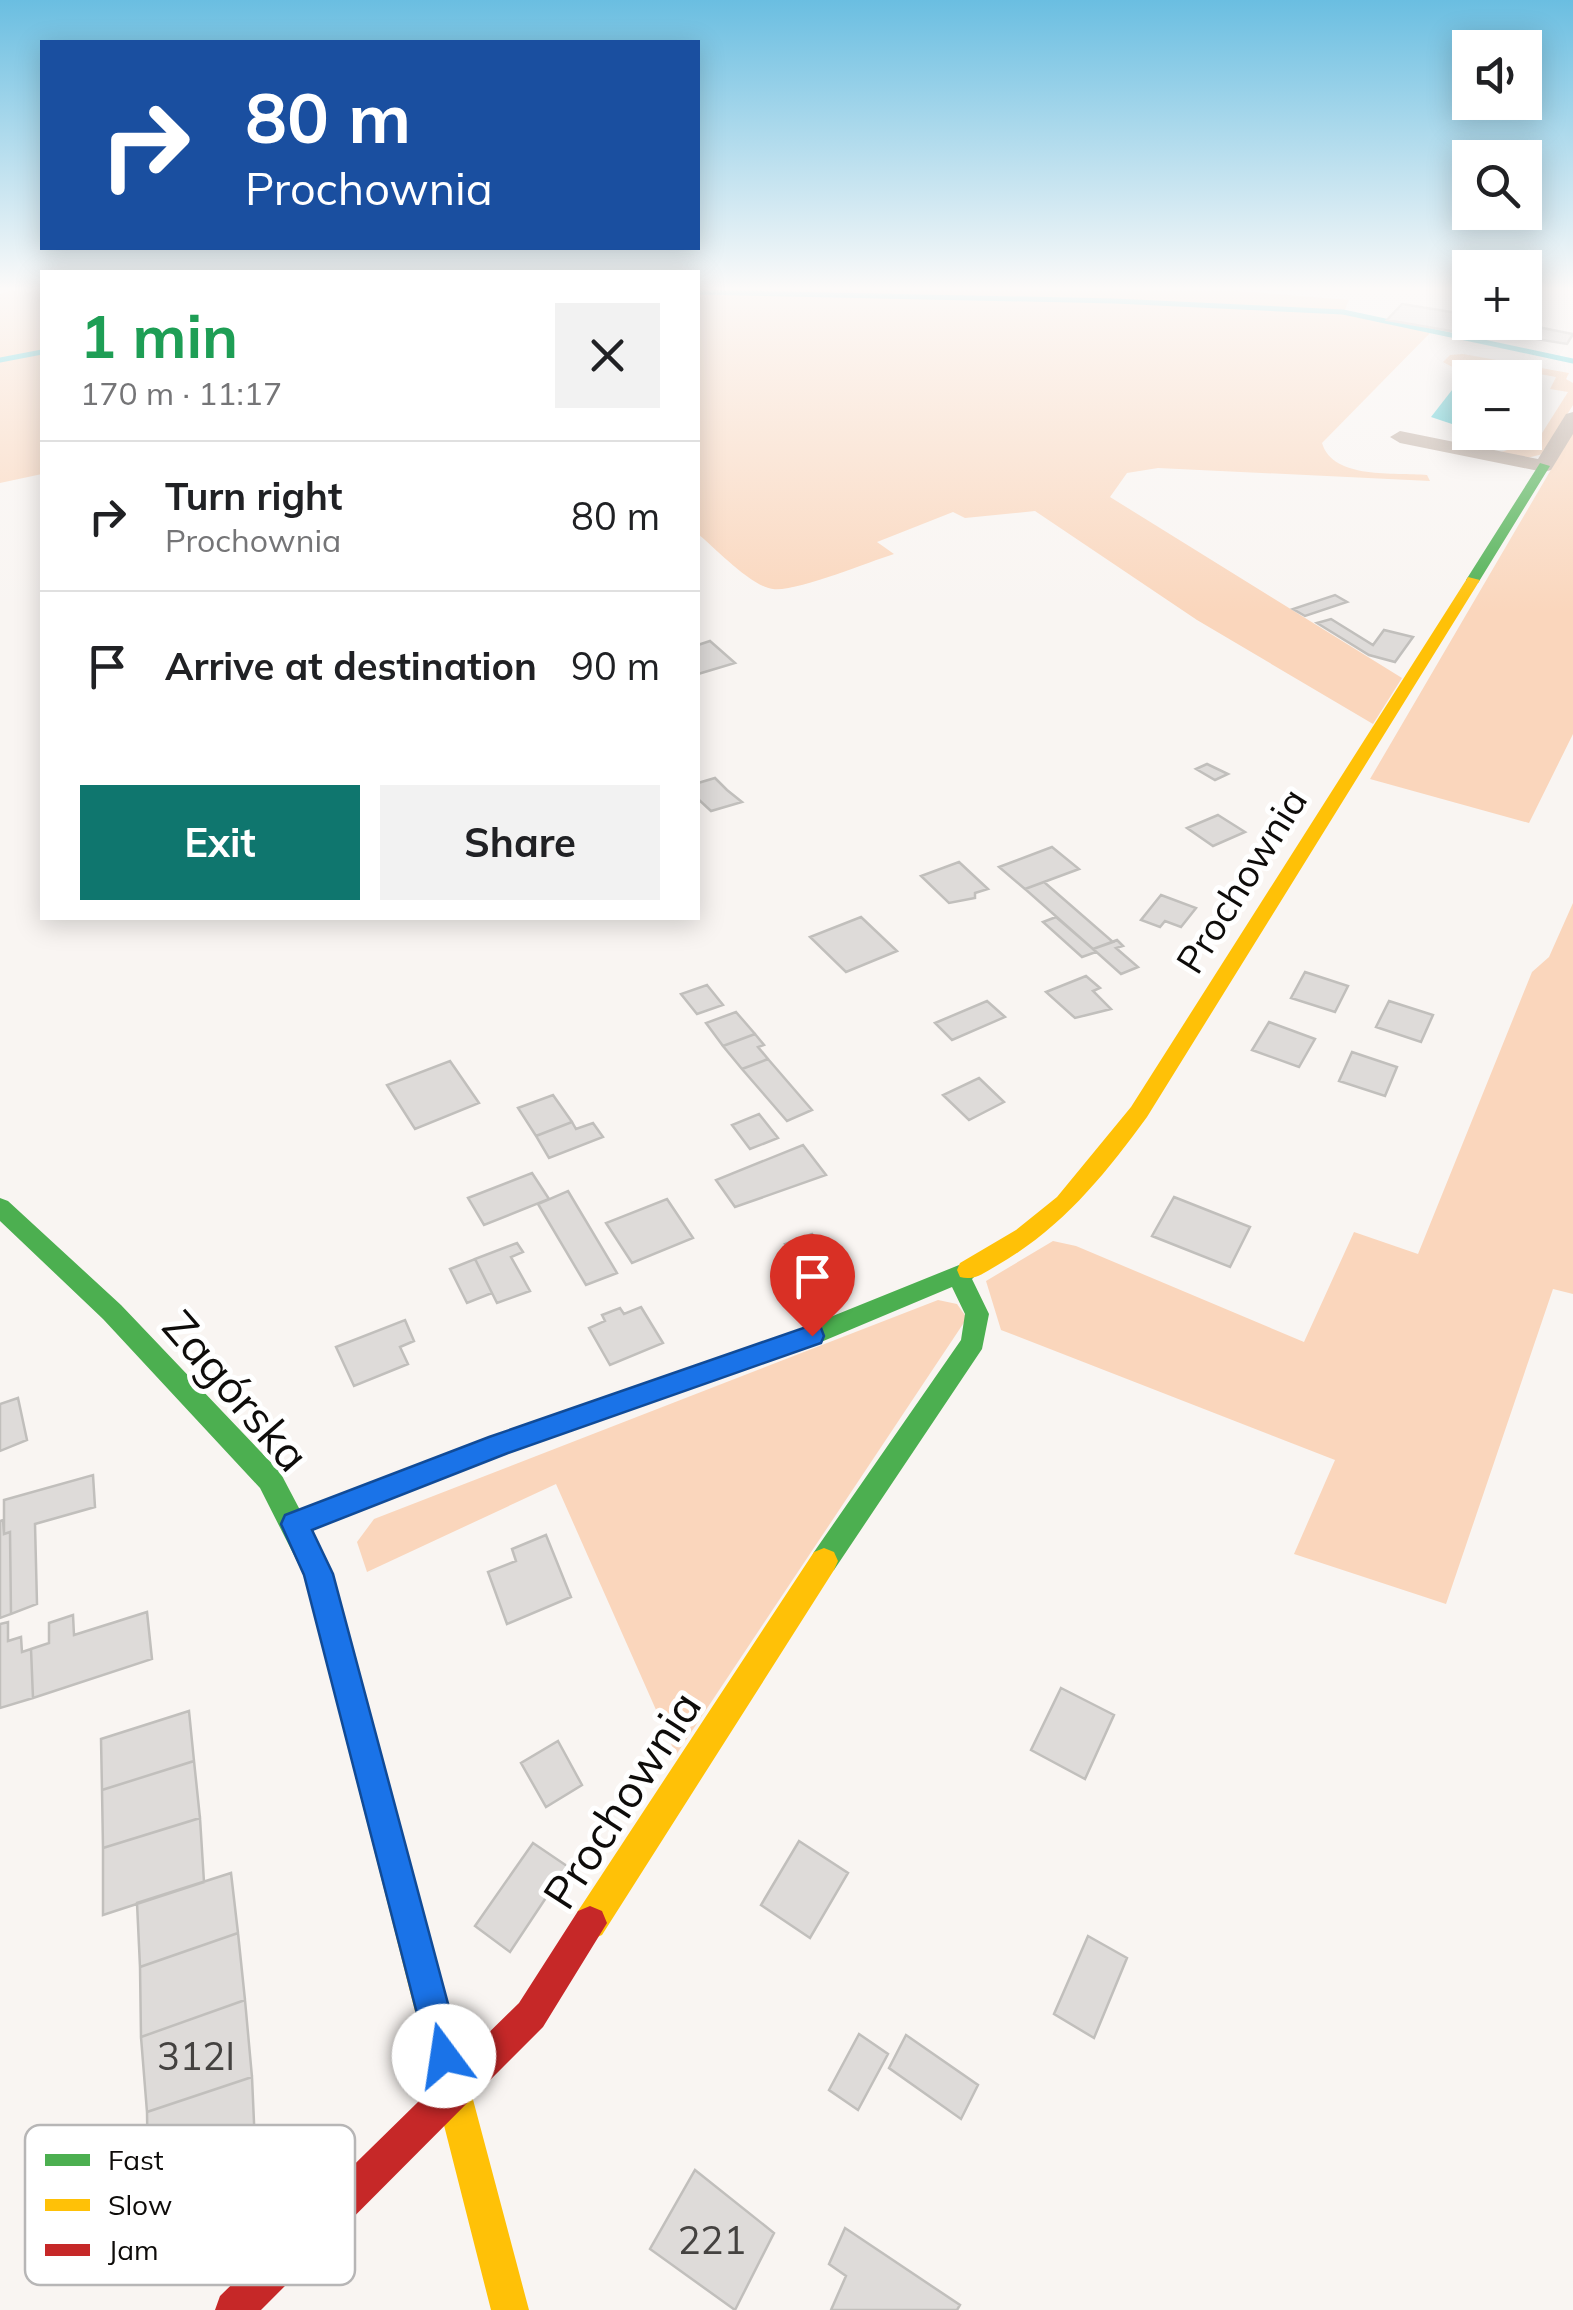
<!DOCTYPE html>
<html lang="en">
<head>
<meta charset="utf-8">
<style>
  :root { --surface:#fff; --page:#f2f2f2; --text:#202124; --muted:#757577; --line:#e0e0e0; --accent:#0f766e }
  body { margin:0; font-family:Mulish,sans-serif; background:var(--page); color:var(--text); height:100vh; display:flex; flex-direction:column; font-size:38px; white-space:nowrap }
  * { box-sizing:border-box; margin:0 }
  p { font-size:32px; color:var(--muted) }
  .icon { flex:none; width:55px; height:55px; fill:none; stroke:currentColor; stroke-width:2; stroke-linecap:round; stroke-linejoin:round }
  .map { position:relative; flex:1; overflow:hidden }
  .side { position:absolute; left:40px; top:270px; width:660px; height:650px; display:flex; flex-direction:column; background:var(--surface); border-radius:0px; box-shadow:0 5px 25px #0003 }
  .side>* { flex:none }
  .banner { position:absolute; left:40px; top:40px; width:660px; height:210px; border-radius:0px; box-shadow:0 5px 25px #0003; background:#1a4fa0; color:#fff; overflow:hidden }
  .fabs { position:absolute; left:1452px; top:30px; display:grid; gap:20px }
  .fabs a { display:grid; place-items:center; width:90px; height:90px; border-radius:0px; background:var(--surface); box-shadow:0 5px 25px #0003; font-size:50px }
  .pin { position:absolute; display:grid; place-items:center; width:85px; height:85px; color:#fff; margin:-102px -42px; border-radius:50% 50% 50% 0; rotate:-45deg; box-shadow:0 0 10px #0007 }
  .pin .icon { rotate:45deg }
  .me { position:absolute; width:110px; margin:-55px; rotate:346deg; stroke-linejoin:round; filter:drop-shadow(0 0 8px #0008) }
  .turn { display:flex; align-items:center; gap:35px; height:210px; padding:0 40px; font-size:45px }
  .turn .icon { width:130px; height:130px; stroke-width:2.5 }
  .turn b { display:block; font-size:70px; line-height:85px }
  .round { display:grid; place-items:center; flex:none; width:105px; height:105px; border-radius:0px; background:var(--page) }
  .headline { display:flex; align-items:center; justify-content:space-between; height:170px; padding:0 40px }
  h1 { font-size:60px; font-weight:700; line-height:75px; color:#1e9e55 }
  .action { display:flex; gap:20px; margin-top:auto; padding:20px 40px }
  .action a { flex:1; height:115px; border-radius:0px; background:var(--accent); color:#fff; font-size:40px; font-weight:700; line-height:115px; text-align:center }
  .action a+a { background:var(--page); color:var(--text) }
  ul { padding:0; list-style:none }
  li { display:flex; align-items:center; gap:30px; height:150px; padding:0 40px; border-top:2px solid var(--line) }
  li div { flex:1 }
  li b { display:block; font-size:38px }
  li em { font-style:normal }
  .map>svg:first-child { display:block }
</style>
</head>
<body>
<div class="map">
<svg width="1573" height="2310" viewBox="0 0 1573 2310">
  <rect width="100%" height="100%" fill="#f9f5f2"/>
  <path fill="#fad6bc" d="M8,291H42V474L0,483V294Z
    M698,291H1239L1349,300L1344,312L1430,333L1322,443C1333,480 1395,472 1427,475L1430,481L1158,468L1127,473L1110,497L1402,678L1373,724L1197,620L1035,511L965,518L953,512L877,542L894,554C868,562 797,592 773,589C752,587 715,548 698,534Z
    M1463,354L1569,373L1566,379L1573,383V405L1543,454L1527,458L1501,452L1537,441L1568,392L1550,389L1556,377L1474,362L1462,372L1443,362L1450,355Z
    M1573,432V734L1529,823L1370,779Z
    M1573,903V1294L1553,1289L1446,1604L1294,1554L1335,1460L1001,1330L986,1281L1053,1241L1076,1246L1304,1342L1354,1232L1418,1254L1532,972L1549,957Z
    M938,1300L957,1304L967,1318L676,1755L556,1484L367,1572L357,1542L374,1519Z"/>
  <path fill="#4eced7" d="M1473,363L1510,369L1504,377L1470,378L1469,424L1458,426L1431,417Z"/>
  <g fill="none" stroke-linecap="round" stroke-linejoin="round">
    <path stroke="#4eced7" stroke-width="5" d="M698,292L1115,301L1343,312L1573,361
      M0,360L42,352"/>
  </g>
  <path fill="#dedbd9" stroke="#c1bfbc" stroke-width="2.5" d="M1402,304L1470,315V322H1512L1573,334L1567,344L1500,333L1498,336H1480L1387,320Z
    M1335,595L1347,602L1305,616L1293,609Z
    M1331,619L1373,645L1384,630L1413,637L1395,662L1369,655L1317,623Z
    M710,641L735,663L698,674V645Z
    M1207,764L1228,774L1215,780L1196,769Z
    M715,778L727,790L742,802L711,811L698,799V783Z
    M1218,815L1245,832L1213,846L1187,828Z
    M1052,847L1079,869L1025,889L999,867Z
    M959,862L988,889L975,893V898L949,903L921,876Z
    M1044,882L1113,942L1093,949L1025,889Z
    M1161,895L1196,908L1181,927L1165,921L1160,927L1141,920Z
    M861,917L897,951L846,972L810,937Z
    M1056,917L1093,949L1096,952L1082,957L1043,922Z
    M1117,940L1123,946L1116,948L1138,967L1121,974L1093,949Z
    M1305,972L1348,986L1335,1012L1291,998Z
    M1086,976L1100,988L1093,991L1111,1009L1075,1018L1046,992Z
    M707,985L723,1005L697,1014L681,994Z
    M987,1001L1005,1017L952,1040L935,1023Z
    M1389,1001L1433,1015L1421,1042L1376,1027Z
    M736,1012L755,1034L723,1046L706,1023Z
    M1269,1022L1315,1039L1299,1067L1252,1050Z
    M755,1034L764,1045L758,1047L768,1059L742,1069L723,1046Z
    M1352,1052L1397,1067L1385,1096L1339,1081Z
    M768,1059L812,1110L787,1121L742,1069Z
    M450,1061L479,1103L415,1129L387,1085Z
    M979,1078L1004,1102L969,1120L943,1095Z
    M553,1095L572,1122L536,1136L518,1108Z
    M759,1114L778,1138L750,1149L732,1125Z
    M572,1122L576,1129L593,1123L603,1137L549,1158L536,1136Z
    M803,1145L826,1175L735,1207L716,1180Z
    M532,1173L549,1199L484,1225L468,1198Z
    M568,1191L617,1273L586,1285L538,1204Z
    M1174,1197L1250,1227L1230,1267L1152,1236Z
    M667,1199L693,1238L632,1263L606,1223Z
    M812,1234L837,1270L810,1281L785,1244Z
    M517,1243L523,1252L511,1257L530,1291L497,1303L475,1259Z
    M475,1259L492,1293L467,1303L450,1269Z
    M641,1307L663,1343L610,1365L589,1328L605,1321L602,1315L620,1308L624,1314Z
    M405,1320L414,1341L400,1347L408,1364L354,1386L336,1347Z
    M18,1398L27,1440L0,1451V1404Z
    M93,1475L95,1507L35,1524L37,1604L11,1614L10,1532L4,1534V1500Z
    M3,1520L4,1534L10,1532L11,1614L0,1618V1521Z
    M546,1535L571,1597L507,1624L488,1572L516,1561L512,1549Z
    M147,1612L152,1659L33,1698L31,1649L49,1643V1623L73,1615L74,1635Z
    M8,1622V1641L21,1637L22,1652L31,1649L33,1698L0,1708V1624Z
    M1061,1688L1114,1715L1085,1779L1031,1750Z
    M189,1711L194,1761L102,1790L101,1739Z
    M558,1741L582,1785L546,1807L521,1763Z
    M194,1761L200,1818L103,1848L102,1790Z
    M200,1818L204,1882L103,1915V1848Z
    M799,1841L848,1873L810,1938L761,1905Z
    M533,1843L567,1866L510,1952L475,1926Z
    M231,1873L238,1933L140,1967L137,1903Z
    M238,1933L245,2000L141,2037L140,1967Z
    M1088,1936L1127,1958L1094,2038L1054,2014Z
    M245,2000L252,2077L147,2112L141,2037Z
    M859,2034L888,2054L858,2110L829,2090Z
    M906,2035L978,2085L961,2119L889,2068Z
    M252,2077L255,2145L148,2181L147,2112Z
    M695,2170L774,2233L735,2310L650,2249Z
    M845,2228L960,2305L957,2310H831L846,2276L829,2264Z"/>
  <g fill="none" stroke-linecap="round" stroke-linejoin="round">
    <path fill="#beaea2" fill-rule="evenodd" d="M1573,412V434L1551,470L1544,472L1400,443L1390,437L1400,431L1538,459L1566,414Z"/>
    <path fill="#4caf50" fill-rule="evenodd" d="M1540,463L1550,466L1478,583H1468L1466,580Z
      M0,1198L8,1201L121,1305L280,1472L300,1510L522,1425L803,1328L969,1261L978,1263L981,1270L972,1279L989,1314L982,1349L834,1570L824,1574L814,1570L810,1561L814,1552L961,1340L965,1314L952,1287L821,1342L540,1441L310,1530L333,1575L393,1799L388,1810L377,1815L366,1810L361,1799L305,1577L260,1488L103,1319L0,1221Z"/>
    <path fill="#ffc107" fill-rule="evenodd" d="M1468,577L1480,580L1147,1117C1104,1176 1061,1229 996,1266C984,1273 974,1281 960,1277L957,1270L960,1263L1016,1230L1057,1197L1131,1107Z
      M824,1548L834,1552L838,1561L834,1570L602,1935L590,1940L578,1935L573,1923L578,1911L814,1552Z
      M377,1783L388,1788L393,1799L529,2310H491L361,1799L366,1788Z"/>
    <path fill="#c62828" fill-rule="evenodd" d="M590,1906L602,1911L607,1923L543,2027L261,2310H215L220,2296L519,2003L578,1911Z"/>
  </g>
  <linearGradient id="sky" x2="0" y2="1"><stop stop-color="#6abee1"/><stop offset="0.47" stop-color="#fcfaf9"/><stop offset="1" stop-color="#fcfaf9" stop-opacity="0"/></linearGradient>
  <rect width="1573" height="614" fill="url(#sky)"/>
  <path fill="#1a73e8" stroke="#114b97" stroke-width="2.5" d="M812,1325L821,1328L824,1336L821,1343L508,1453L312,1530L333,1574L462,2056L457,2068L444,2074L431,2068L304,1575L281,1524L285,1515L489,1437Z"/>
  <g text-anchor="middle" stroke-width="10" stroke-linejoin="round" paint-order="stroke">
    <g font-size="38" fill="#0e0c0a" stroke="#fff">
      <text transform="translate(1242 881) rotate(-58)" y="13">Prochownia</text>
    </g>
    <g font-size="38" fill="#444240">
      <text x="196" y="2070">312I</text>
      <text x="712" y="2254">221</text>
    </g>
    <g font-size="45" fill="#0e0c0a" stroke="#fff">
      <text transform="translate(236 1391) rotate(49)" y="16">Zagórska</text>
      <text transform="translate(622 1800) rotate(-57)" y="16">Prochownia</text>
    </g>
  </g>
  <rect x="25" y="2125" width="330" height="160" rx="15" fill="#fff" stroke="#b7b6b6" stroke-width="2.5"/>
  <rect x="45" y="2154" width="45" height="12" fill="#4caf50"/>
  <rect x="45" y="2199" width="45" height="12" fill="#ffc107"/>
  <rect x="45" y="2244" width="45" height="12" fill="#c62828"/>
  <g font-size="28" fill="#0e0c0a">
    <text x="108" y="2170">Fast</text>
    <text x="108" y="2215">Slow</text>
    <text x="108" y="2260">Jam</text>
  </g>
</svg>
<div class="fabs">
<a><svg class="icon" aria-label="sound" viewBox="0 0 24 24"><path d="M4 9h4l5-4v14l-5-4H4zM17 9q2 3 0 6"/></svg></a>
<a><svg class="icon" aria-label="search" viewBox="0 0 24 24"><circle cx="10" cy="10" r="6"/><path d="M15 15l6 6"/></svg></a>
<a>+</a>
<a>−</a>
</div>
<div class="pin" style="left:812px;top:1336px;background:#d93025"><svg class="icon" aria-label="arrive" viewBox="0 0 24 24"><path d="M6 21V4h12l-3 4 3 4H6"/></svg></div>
<svg class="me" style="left:444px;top:2056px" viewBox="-20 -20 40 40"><circle r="19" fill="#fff"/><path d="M0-13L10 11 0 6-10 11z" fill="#1a73e8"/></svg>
<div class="banner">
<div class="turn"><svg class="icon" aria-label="right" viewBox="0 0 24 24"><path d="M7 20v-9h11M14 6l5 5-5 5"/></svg><div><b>80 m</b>Prochownia</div></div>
</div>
<section class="side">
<div class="headline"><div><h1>1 min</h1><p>170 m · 11:17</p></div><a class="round"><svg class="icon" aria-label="close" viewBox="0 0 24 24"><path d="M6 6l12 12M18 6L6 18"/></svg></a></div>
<ul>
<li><svg class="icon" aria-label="right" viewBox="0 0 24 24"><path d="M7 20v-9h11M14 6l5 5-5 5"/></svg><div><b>Turn right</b><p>Prochownia</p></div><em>80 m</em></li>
<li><svg class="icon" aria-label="arrive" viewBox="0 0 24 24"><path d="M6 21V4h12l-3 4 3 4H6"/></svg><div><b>Arrive at destination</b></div><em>90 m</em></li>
</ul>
<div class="action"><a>Exit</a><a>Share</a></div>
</section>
</div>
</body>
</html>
